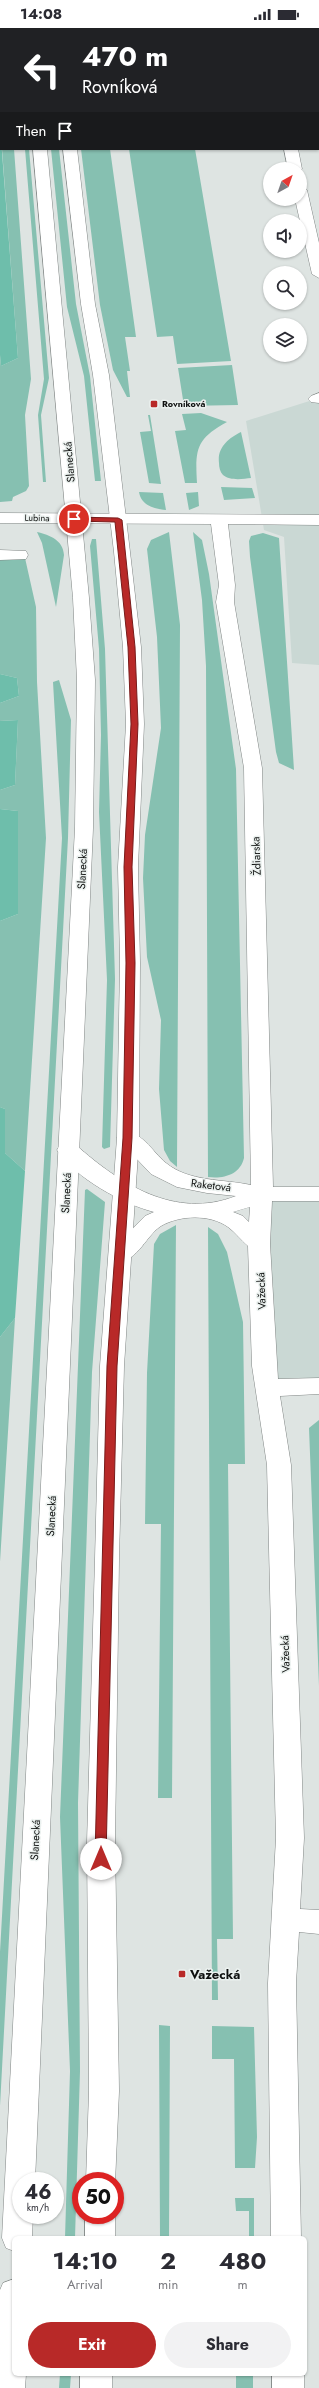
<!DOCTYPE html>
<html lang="en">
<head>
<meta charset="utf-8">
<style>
  :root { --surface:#fff; --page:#f2f2f3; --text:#2b2b33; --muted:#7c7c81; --accent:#b82928 }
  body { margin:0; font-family:Jost,sans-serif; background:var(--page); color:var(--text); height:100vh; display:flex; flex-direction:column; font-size:15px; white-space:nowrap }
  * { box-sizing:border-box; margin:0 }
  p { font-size:13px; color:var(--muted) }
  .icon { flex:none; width:22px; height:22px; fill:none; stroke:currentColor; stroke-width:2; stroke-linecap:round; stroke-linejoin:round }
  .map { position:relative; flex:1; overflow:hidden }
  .panel { position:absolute; left:12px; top:2208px; width:295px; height:140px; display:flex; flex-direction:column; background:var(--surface); border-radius:6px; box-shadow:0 1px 3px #0004 }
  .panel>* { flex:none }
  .top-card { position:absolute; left:0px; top:0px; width:319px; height:122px; box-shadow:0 1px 3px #0004; background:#202124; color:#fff; overflow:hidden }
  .needle { width:26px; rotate:40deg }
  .fabs { position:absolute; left:263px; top:134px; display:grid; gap:8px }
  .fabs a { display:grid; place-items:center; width:44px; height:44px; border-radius:50%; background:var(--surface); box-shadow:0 1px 3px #0004; font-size:20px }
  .speed { position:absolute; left:12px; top:2144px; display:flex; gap:8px; font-size:20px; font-weight:700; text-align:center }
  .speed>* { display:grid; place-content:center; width:52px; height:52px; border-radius:50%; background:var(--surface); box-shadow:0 1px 3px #0004; line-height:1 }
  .speed small { font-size:10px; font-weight:400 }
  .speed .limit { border:6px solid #d22; background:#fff; color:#111 }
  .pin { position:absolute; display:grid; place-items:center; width:34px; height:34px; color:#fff; margin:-17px; border:2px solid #fff; border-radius:50%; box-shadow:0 1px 4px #0007 }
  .me { position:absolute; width:44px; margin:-22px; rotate:0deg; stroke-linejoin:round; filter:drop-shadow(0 0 3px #0008) }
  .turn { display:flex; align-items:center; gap:14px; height:84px; padding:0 16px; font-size:18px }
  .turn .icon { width:52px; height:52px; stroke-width:2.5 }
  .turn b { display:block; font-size:28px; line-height:34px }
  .then { display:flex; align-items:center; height:38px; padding:0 16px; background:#0003; gap:8px; font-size:15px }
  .eta { display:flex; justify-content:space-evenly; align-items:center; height:68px; text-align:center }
  .eta b { font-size:24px; font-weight:700; line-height:28px }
  .cta { display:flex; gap:8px; margin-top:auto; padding:8px 16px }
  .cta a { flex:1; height:46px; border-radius:24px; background:var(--accent); color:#fff; font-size:16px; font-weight:700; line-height:46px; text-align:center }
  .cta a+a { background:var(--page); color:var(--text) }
  .status { display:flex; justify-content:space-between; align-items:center; height:28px; padding:0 20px; background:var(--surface); direction:ltr }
  .status svg { height:11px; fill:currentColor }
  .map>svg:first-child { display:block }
</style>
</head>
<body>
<div class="status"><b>14:08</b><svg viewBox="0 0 49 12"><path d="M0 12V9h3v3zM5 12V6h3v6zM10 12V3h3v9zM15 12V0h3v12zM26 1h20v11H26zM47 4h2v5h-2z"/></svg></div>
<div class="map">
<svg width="319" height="2360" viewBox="0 0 319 2360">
  <rect width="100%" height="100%" fill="#dee4e2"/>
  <path fill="#cad8d4" d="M319,370V637L292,635L284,509L264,502L246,393Z
    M261,1166H319V1358L267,1360Z"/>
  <path fill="#86c0b1" d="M2,121H14L31,351L25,387L29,458L26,463L13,469L12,473L0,474V327L1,338L18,330Z
    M25,121H29L49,350L41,387L46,454H43L38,387L44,351Z
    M51,121H59L76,276L90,348L101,453H95L84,348L67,279Z
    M81,121H110L136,309H125L130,343H127L130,369H127L113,342L100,277Z
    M129,121H195L231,333L177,336L173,308L157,309Z
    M232,337L238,377L184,378L178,340Z
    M201,385L227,394C196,411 195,421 197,455H185L175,403L186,402L182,386Z
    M148,387H150L161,456L149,455L140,404L151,403Z
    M241,404L251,450C243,451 230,453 223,447C220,444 219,439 219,435C217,419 229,410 241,404Z
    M221,459L252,460L255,470L224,472Z
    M139,464L163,465L166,482C154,481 141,477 139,464Z
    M198,464L199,478L189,482L186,465Z
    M37,504C50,507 63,512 64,527L56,579L42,515Z
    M169,504L180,597L177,1139L170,1133L164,1122L159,1061L161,992L147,929L143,850L145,807L161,700L157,609L147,521L151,512Z
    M193,504L202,512L209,546L236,741L244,1130C240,1147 223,1151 208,1149L206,638L202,572Z
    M263,505L279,510L294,742L279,735L276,724L250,529L249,513L251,508Z
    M92,511H96L105,621L115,951L110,1119L104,1121L102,1119L107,952L99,784L101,707L99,621L90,518Z
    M0,530H25L36,579L37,654L46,810L25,1143L5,1125V1081L0,1079V893L18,886V783L0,781V762L15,757L18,692L0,693V675L19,668L17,650L0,646Z
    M59,652L71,692L68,810L0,2078V1924L62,810L53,654Z
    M87,1161L105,1174L92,1344L78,1775L80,2043L75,2210H65L70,2043L60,1789L85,1162Z
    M176,1197L172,1770H158L161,1496H145L147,1345L154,1216L160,1206Z
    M208,1199L218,1206L227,1224L243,1294L245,1436H228L233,1911H217L218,1972H212Z
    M15,1290L0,1534V1309Z
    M319,1392V1658L309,1400Z
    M159,1997L170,1998L169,2210H160Z
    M212,1998L254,1999L257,2109L255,2140H235L234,2031H212Z
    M235,2170H254V2210H249V2183H236Z
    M60,2346H71L70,2360H59Z
    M236,2346H253V2360H236Z"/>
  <path fill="#6ebeab" d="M0,99L18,330L1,338L0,327Z
    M0,646L17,650L19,668L0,675Z
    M18,692L15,757L0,762V693Z
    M0,781L18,783V886L0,893Z
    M0,1079L5,1081V1125L25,1143L15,1290L0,1309Z"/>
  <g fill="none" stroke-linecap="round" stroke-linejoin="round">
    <defs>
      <path id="street" d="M144,0H156L157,1H145Z
        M284,121H298L302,141L300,143V141H288Z
        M300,158L307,162L319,215V250L312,246L295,171H300Z
        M319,365V375L311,374L308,371L311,368Z
        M0,485L319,487V497L228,496L235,557L234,574L262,740L273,1159H319V1173H272L270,1216L278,1351L319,1350V1366L280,1368L291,1437L304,1810L300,1881L319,1882V1906L299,1904L296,1955L301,2210H271L268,1955L276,1810L267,1437L252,1338L248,1218C241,1212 235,1204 228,1199C210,1186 180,1187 161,1198C144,1209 136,1239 112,1232L109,1227L112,1222L145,1188L154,1184C123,1176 75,1150 57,1122L60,1117L68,1115L76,1117C120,1156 175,1192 236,1168L207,1165L177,1159L151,1146L117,1110L120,1105C141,1100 152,1124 166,1135C189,1154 223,1151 251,1157L244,740L216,574L219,557L211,496L0,495ZM250,1179L249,1194L243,1188L233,1184Z
        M0,522L26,523L28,527L26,531L0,532Z
        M272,2346H304V2360H272Z"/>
      <path id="secondary" d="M16,0H28V1H16Z
        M50,0H62V1H50Z
        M33,121H47L89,570L95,652L93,800L35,2153H21V2187H33L32,2210H14V2223L6,2220L2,2210L75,800L77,652L73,570Z
        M63,121H77L95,276L109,347L130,524L141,619L144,696L138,839L140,935L139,1110L124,1338L119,1531L115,1815L119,2063L115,2155V2153H86L89,2063L87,1815L95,1531L100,1338L117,1110L120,935L118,839L126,696L123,619L114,524L93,347L81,276Z
        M85,2187H115V2210H85Z
        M14,2251V2346H26L25,2360H0V2262L3,2255Z
        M80,2346H112V2360H80Z"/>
    </defs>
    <use href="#street" stroke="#818685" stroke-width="1"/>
    <use href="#secondary" stroke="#818685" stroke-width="1"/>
    <use href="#street" fill="#fff" fill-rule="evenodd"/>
    <use href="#secondary" fill="#fff" fill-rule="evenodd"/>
  </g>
  <path fill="#b82928" stroke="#781b1a" d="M72,489L118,490L122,492L135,619L138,696L132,839L135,935L132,1110L117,1338L106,1831L101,1835L95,1831L107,1338L123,1110L126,935L124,839L131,696L128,619L115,494L74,493Z"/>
  <g fill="#b82928" stroke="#ebf1ef" stroke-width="1.5">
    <rect x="150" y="372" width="8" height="8" rx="2"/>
    <rect x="178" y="1942" width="8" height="8" rx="2"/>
  </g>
  <g text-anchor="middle" stroke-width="3" stroke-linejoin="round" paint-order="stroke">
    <g font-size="9" font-weight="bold" fill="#0e100f" stroke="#ebf1ef" text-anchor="start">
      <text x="162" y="379">Rovníková</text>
    </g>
    <g font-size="9" fill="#0e100f" stroke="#ebf1ef">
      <text transform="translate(37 490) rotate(1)" y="3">Lubina</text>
    </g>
    <g font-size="11" fill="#0e100f" stroke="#ebf1ef">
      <text transform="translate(69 434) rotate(-95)" y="4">Slanecká</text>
      <text transform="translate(256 828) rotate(-92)" y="4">Ždiarska</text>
      <text transform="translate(82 841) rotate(-87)" y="4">Slanecká</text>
      <text transform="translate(211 1157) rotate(7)" y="4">Raketová</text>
      <text transform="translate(66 1165) rotate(-87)" y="4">Slanecká</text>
      <text transform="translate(261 1263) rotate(-92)" y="4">Važecká</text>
      <text transform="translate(51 1488) rotate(-87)" y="4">Slanecká</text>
      <text transform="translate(285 1626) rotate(-92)" y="4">Važecká</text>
      <text transform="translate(35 1812) rotate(-87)" y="4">Slanecká</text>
    </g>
    <g font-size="13" font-weight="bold" fill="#0e100f" stroke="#ebf1ef" text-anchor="start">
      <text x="190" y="1951">Važecká</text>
    </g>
  </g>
</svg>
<div class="fabs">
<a><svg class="needle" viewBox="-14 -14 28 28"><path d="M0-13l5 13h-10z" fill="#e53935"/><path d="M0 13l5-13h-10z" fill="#7c7c81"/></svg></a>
<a><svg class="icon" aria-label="sound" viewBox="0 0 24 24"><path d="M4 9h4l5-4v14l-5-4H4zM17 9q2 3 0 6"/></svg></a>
<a><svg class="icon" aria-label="search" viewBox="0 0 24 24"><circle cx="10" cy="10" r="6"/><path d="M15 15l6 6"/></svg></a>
<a><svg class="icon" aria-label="layers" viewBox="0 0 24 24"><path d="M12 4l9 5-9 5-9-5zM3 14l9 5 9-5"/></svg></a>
</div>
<div class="speed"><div>46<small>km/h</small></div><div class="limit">50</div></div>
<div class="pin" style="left:74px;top:491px;background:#d93025"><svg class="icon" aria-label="arrive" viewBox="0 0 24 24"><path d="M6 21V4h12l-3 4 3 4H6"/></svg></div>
<svg class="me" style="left:101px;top:1831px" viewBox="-20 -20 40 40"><circle r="19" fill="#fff"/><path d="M0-13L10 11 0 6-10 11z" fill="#b82928"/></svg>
<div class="top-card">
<div class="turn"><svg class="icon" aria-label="left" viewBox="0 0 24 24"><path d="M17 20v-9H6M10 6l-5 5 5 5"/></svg><div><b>470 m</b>Rovníková</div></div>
<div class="then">Then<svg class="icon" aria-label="arrive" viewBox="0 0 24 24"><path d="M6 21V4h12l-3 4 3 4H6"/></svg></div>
</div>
<section class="panel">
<div class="eta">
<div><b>14:10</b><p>Arrival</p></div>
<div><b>2</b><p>min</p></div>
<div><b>480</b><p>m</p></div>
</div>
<div class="cta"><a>Exit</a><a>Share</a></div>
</section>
</div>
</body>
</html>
